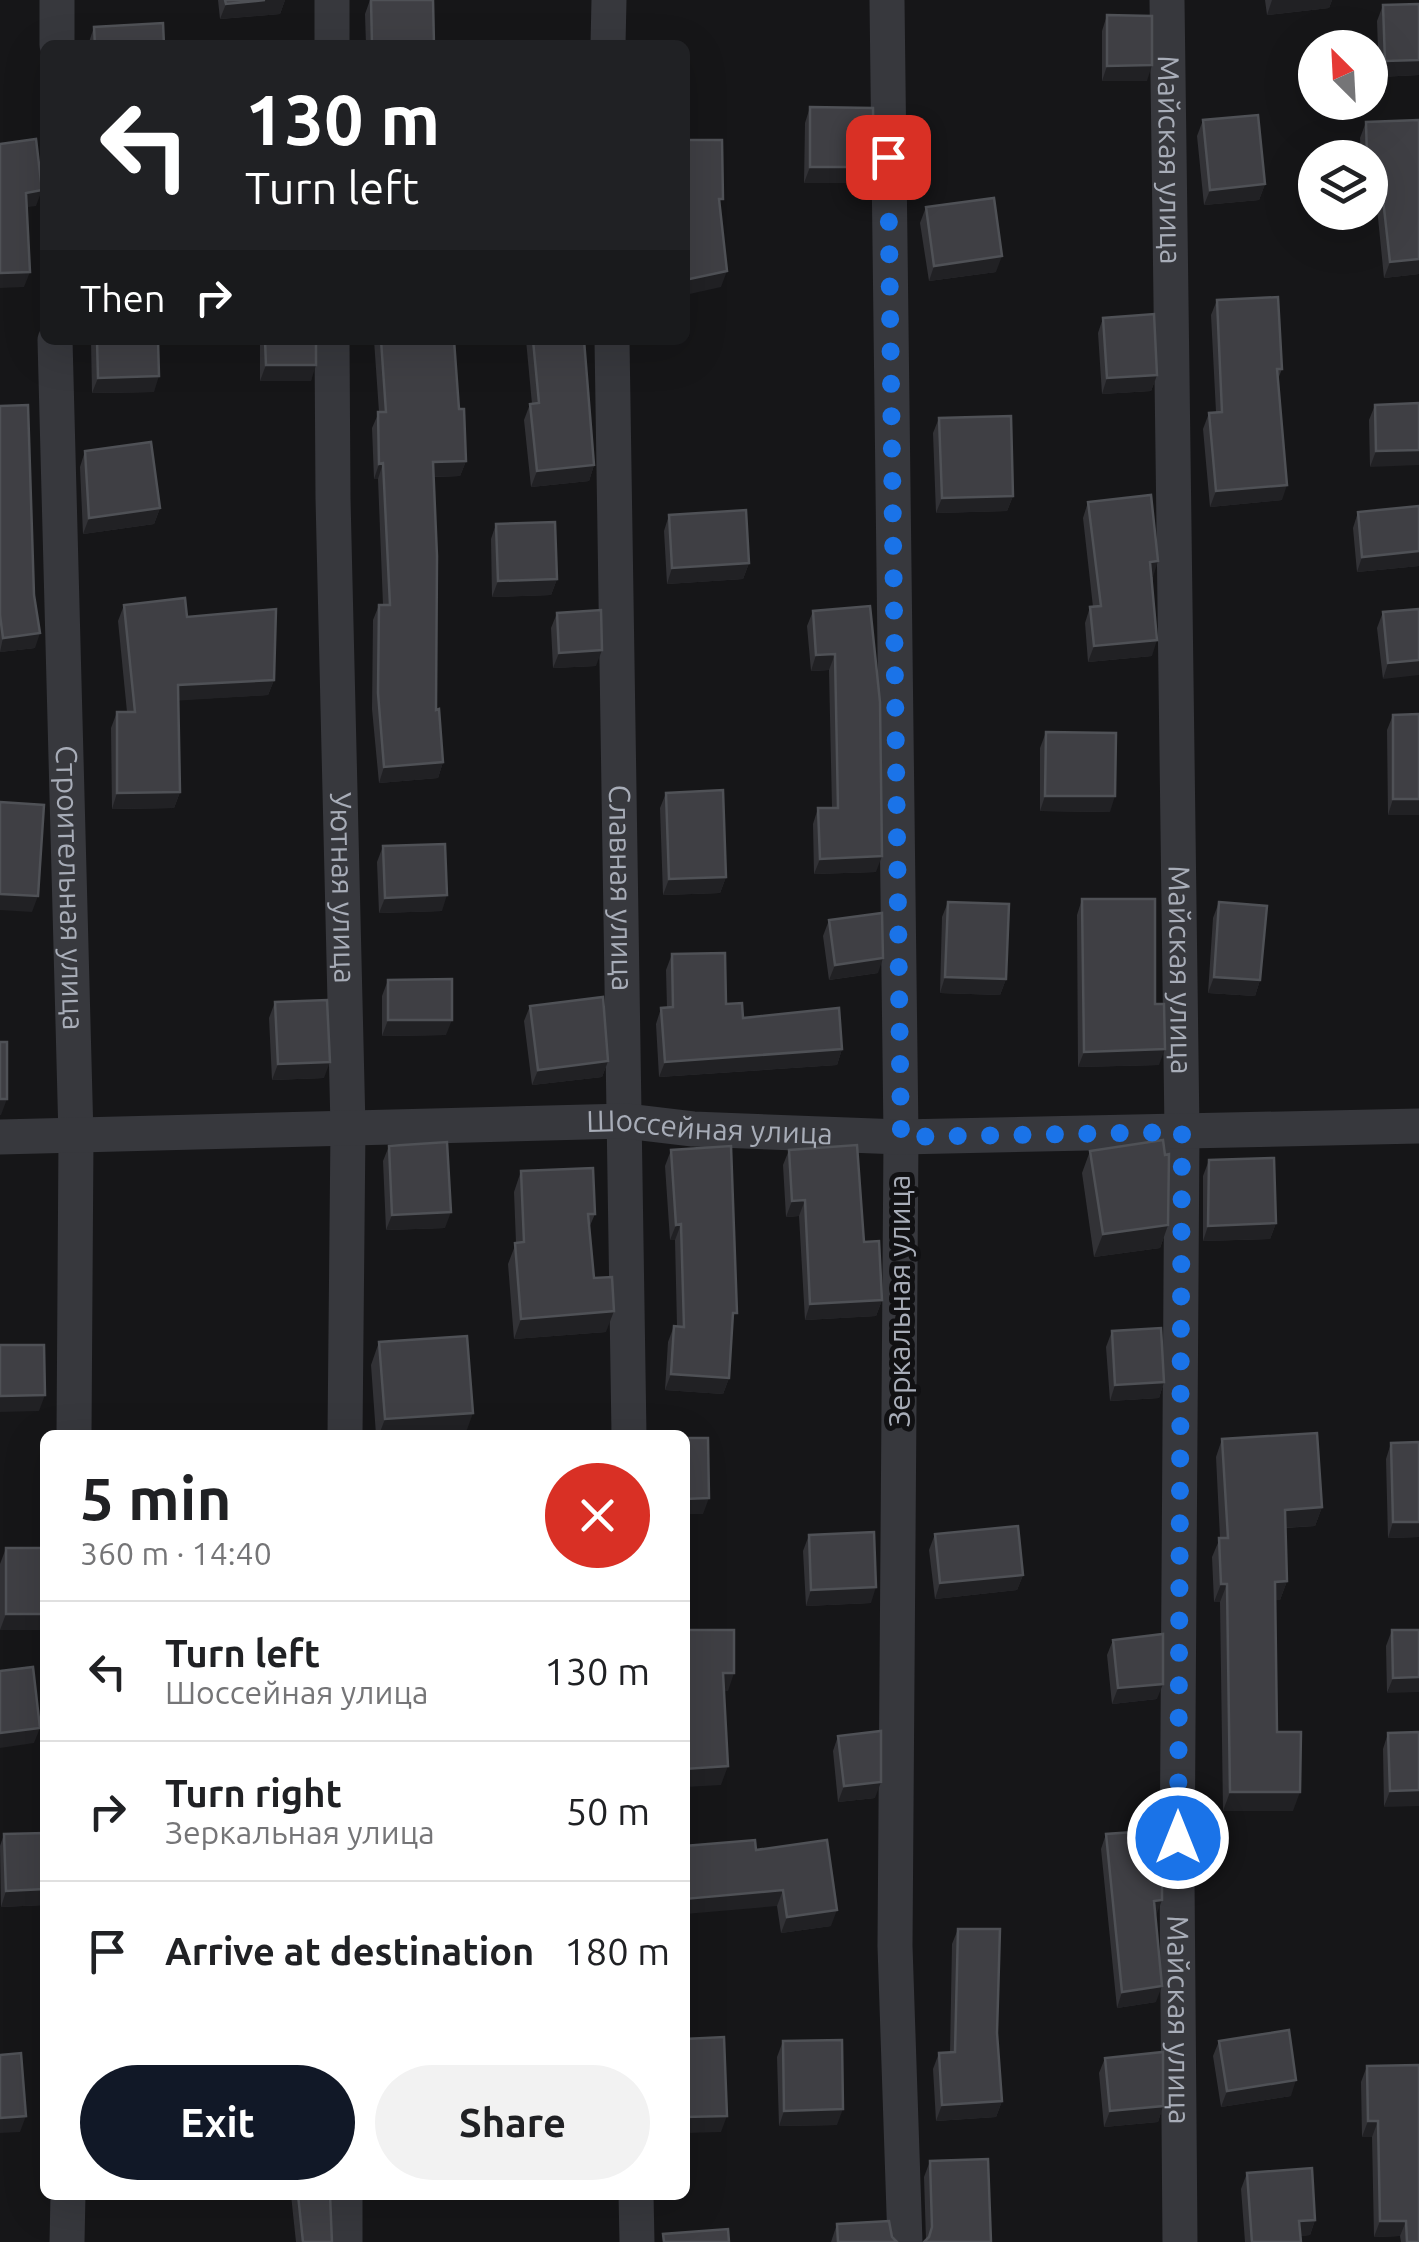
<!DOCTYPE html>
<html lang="en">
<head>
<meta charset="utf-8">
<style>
  :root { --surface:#fff; --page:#f2f2f2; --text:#202124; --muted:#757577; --line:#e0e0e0; --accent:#111827 }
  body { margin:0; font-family:Ubuntu,sans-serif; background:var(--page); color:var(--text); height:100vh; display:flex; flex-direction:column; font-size:38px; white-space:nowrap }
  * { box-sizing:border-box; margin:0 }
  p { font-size:32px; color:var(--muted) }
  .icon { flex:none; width:55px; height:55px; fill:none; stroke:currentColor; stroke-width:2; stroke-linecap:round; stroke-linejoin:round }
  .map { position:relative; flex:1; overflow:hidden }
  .panel { position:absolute; left:40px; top:1430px; width:650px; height:770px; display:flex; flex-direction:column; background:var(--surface); border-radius:15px; box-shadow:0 10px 40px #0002 }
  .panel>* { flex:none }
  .top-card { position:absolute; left:40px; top:40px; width:650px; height:305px; border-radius:15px; box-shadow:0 10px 40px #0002; background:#202124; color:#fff; overflow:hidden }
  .needle { width:65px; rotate:336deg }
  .fabs { position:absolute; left:1298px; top:30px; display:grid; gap:20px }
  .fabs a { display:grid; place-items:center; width:90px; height:90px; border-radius:50%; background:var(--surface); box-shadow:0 10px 40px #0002; font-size:50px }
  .pin { position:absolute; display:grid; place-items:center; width:85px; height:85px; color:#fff; margin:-42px; border-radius:20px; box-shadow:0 5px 15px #0006 }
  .me { position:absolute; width:110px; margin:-55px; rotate:0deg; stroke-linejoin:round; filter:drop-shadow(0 0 8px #0008) }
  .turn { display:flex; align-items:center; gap:35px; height:210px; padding:0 40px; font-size:45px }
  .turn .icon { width:130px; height:130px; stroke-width:2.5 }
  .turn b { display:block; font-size:70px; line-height:85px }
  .then { display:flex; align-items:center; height:95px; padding:0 40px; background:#0003; gap:20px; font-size:38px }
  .round { display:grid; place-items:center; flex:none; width:105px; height:105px; border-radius:52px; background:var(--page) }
  .head { display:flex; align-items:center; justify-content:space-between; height:170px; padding:0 40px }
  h1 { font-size:60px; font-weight:700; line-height:75px }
  .button { display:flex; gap:20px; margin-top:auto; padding:20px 40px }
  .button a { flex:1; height:115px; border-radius:60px; background:var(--accent); color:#fff; font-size:40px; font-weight:700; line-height:115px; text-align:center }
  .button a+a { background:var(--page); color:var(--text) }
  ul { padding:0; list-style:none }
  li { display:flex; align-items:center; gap:30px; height:140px; padding:0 40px; border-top:2px solid var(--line) }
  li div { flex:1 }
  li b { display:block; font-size:38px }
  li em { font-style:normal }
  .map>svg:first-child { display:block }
</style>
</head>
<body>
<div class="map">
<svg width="1419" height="2242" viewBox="0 0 1419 2242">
  <rect width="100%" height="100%" fill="#161618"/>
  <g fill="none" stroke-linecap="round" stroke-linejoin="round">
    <g stroke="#37383d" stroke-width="35">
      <path d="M332,0V45"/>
      <path d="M887,0L901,1137L895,1946L905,2242"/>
      <path id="s1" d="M1167,0L1182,1132L1177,1878L1180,2242"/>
      <path d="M57,45V0"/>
      <path d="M608,45L609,0"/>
      <path id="s2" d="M55,340L76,1137L74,1435"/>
      <path id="s3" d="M332,340L333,498L348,1127L345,1435"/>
      <path id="s4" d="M612,340L629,1435"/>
      <path id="s5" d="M0,1137L626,1121L693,1129L901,1137L1419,1126"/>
      <path d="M345,2195V2242"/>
      <path d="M636,2195L637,2242"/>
      <path d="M67,2242L68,2195"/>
    </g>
  </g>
  <path fill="#323236" d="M218,0H285L280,14L220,19Z
    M370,0L434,45H366L365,14Z
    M1265,0H1332L1329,8L1267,15Z
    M1419,4V75L1379,77L1377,21L1383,5Z
    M1107,15L1147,81H1102V31Z
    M94,27L164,45H88Z
    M810,107L868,183H804L805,123Z
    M1203,120L1265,184L1259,200L1204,205L1197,136Z
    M1366,122L1419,274L1384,278L1375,188H1370V158H1361L1360,138Z
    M926,207L996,272L929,281L920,223Z
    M1217,300L1282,369L1278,379L1282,500L1210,507L1203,429L1209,413L1216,412L1211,315Z
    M1103,318L1157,375L1151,391L1102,394L1098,333Z
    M91,340H158L154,392L92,393Z
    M260,340H316L311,381H260Z
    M374,340H454L459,409L466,461L460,476L434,477L436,710L443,762L438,778L379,783L372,709L373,620L379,605H383L378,479H374L372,428L379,412Z
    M526,340H584L594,465L589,481L531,487L524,420L530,404H532Z
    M1419,403L1370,467L1369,420L1375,405Z
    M0,406L35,648L0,652Z
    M939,418L1013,496L1007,511L936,513L933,433Z
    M85,451L160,508L154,524L83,534L80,467Z
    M1088,502L1153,577L1152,656L1088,662L1085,623L1090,607H1093L1083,518Z
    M1419,506V566L1357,572L1353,528L1358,512Z
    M669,515L749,563L743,579L667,584L664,531Z
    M496,524L557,579L551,595L492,597L491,539Z
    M124,605L187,617L274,680L268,695L178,700L180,792L174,808L112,809L111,728L117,712H127L118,621Z
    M870,606L876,872L814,874L813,824L818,808H832L829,670L811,671L807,626L813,611Z
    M1419,609L1383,679L1377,628L1383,612Z
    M557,613L596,666L553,668L551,628Z
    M1393,715L1419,815H1388L1387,730Z
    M1046,732L1110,812L1040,811V748Z
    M666,793L726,877L720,893L663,895L660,808Z
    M383,846L442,911L379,913L377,862Z
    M1082,899L1155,1004L1159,1065L1078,1067L1077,915Z
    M948,902L1006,979L1000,995L940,993L942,917Z
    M1219,902L1260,980L1255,996L1208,993L1213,918Z
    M829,920L878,973L829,980L823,936Z
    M672,954L743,1018L842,1049L837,1065L659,1077L656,1024L661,1008H667L666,970Z
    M388,980L446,1035L382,1036V996Z
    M275,1002L324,1078L272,1080L269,1018Z
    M530,1006L608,1061L602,1077L532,1085L524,1021Z
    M389,1146L445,1228L386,1230L383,1161Z
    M671,1150L732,1326L729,1378L723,1394L665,1390L668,1342L674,1326H677L675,1240H670L665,1166Z
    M789,1150L864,1242L882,1300L876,1316L805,1320L799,1216L786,1217L783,1165Z
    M1090,1151L1168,1225L1160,1248L1094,1257L1082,1173Z
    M1209,1160L1276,1223L1270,1239L1203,1241V1176Z
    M521,1171L595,1214L589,1228L594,1278L606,1332L514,1339L508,1264L516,1243L514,1192Z
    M1112,1331L1164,1382L1159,1398L1110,1401L1106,1347Z
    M379,1342L465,1435H376L371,1365Z
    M1222,1439L1322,1507L1315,1526L1285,1528L1287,1581L1280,1600H1275L1277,1732L1293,1811H1223L1220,1602H1214L1212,1557L1220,1538L1216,1457Z
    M1419,1442V1537L1388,1538L1386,1459L1391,1443Z
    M935,1534L1023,1575L1017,1590L935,1599L929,1550Z
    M809,1535L871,1603L806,1606L803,1551Z
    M6,1548L45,1630H0V1564Z
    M1392,1630H1419L1387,1693L1386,1646Z
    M1113,1640L1157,1699L1112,1704L1107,1655Z
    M1419,1732L1384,1807L1383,1749L1388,1733Z
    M838,1736L875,1798L838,1802L833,1751Z
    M45,1833V1901L44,1905L1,1907L0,1846L4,1834Z
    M1106,1834L1156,2002L1117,2008L1101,1849Z
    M756,1850L831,1926L781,1933L777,1906Z
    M958,1929L997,2033L1002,2101L996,2117L936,2121L933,2069L939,2053H950L952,1944Z
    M783,2041L837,2125L779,2126L777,2057Z
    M1219,2041L1291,2096L1221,2107L1213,2056Z
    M1105,2058L1163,2106L1158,2122L1104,2127L1099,2073Z
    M1367,2066L1419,2242H1401L1400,2236L1374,2237L1372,2137H1362L1361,2082Z
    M930,2161L991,2242L926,2240L924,2177Z
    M1247,2173L1315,2220L1310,2235L1300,2236L1301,2242H1245L1241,2189Z
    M291,2195H330L332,2242H296Z
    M837,2224L892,2237L897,2242H831Z"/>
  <path fill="#212124" d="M265,0H285L280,14L220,19L226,4Z
    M1272,0H1332L1329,8L1267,15Z
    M1419,60V75L1379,77L1385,61Z
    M1152,65L1147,81H1102L1107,66Z
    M810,167H874L868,183H804Z
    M1370,172H1380L1375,188H1370Z
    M1265,184L1259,200L1204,205L1210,190Z
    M42,190L36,206L21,208L26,193Z
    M1002,256L996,272L929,281L934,266Z
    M1419,259V274L1384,278L1390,262Z
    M727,271L721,287L685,295V280Z
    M30,272L24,287L0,288V273Z
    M266,365H316L311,381H260Z
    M1157,375L1151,391L1102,394L1107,378Z
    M159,376L154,392L92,393L98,378Z
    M1419,450V465L1370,467L1376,451Z
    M466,461L460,476L427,477L433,462Z
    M383,463L378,479H374L379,464Z
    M594,465L589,481L531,487L537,471Z
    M1287,485L1282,500L1210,507L1216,491Z
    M1013,496L1007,511L936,513L942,498Z
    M160,508L154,524L83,534L89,518Z
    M1419,551V566L1357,572L1362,557Z
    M1158,561L1153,577H1145L1150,562Z
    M749,563L743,579L667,584L672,568Z
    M557,579L551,595L492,597L498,581Z
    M40,633L35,648L0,652L3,638Z
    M1157,640L1152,656L1088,662L1094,646Z
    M602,650L596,666L553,668L559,653Z
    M835,654L829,670L811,671L816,655Z
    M1419,660V675L1383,679L1388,663Z
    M274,680L268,695L172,701L178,685Z
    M443,762L438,778L379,783L384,767Z
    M180,792L174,808L112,809L117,793Z
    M1045,796H1115L1110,812L1040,811Z
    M1393,799H1419V815H1388Z
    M882,856L876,872L814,874L820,859Z
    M726,877L720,893L663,895L669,879Z
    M0,894L38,896L32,912L0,910Z
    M447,895L442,911L379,913L385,898Z
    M883,958L878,973L829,980L835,965Z
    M945,977L1006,979L1000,995L940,993Z
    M1214,977L1260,980L1255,996L1208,993Z
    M388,1020H452L446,1035L382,1036Z
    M842,1049L837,1065L659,1077L665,1062Z
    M1165,1049L1159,1065L1078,1067L1084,1052Z
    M608,1061L602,1077L532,1085L538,1070Z
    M330,1062L324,1078L272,1080L278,1064Z
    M0,1099H7L1,1115H0Z
    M805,1200L799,1216L786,1217L792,1201Z
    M451,1212L445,1228L386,1230L392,1215Z
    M1276,1223L1270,1239L1203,1241L1208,1226Z
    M681,1224L675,1240H670L676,1225Z
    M1168,1225L1160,1248L1094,1257L1103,1234Z
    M882,1300L876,1316L805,1320L810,1304Z
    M614,1311L606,1332L514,1339L521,1319Z
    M671,1374L729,1378L723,1394L665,1390Z
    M1164,1382L1159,1398L1110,1401L1115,1385Z
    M45,1395L39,1411L0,1412V1396Z
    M473,1413L465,1435H379L385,1419Z
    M709,1498L703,1514H685V1499Z
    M1322,1507L1315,1526L1278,1528L1285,1510Z
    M1393,1522H1419V1537L1388,1538Z
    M1023,1575L1017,1590L935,1599L940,1583Z
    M1287,1581L1280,1600H1268L1275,1582Z
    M1221,1584H1227L1220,1602H1214Z
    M876,1587L871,1603L806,1606L811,1590Z
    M6,1614H45V1630H0Z
    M723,1673H734L728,1691L717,1692Z
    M1419,1677V1692L1387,1693L1393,1678Z
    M1163,1684L1157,1699L1112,1704L1118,1688Z
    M40,1728L34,1743L0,1748V1733Z
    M728,1766L721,1785L685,1787V1769Z
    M881,1782L875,1798L838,1802L844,1786Z
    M1419,1790V1806L1384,1807L1390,1791Z
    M1230,1792H1300L1293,1811H1223Z
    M45,1889L44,1905L1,1907L6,1891Z
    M783,1890L777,1906L685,1914V1899Z
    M1162,1900L1156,1916L1154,1901Z
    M837,1910L831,1926L781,1933L787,1917Z
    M1162,1986L1156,2002L1117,2008L1122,1992Z
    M1296,2080L1291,2096L1221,2107L1227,2091Z
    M1002,2101L996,2117L936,2121L942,2105Z
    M1163,2106L1158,2122L1104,2127L1110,2111Z
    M843,2109L837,2125L779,2126L784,2111Z
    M26,2116L20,2132L0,2133V2118Z
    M727,2116L721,2132L685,2133V2117Z
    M1368,2121H1378L1372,2137H1362Z
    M1315,2220L1310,2235L1293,2237L1299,2221Z
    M1380,2221H1406L1400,2236L1374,2237Z"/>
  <path fill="#3f3f44" stroke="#4f5156" stroke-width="2.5" d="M225,0H265L226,4Z
    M371,0H433L434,45H372Z
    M1419,4V60L1385,61L1383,5Z
    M1107,15L1152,16V65L1107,66Z
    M163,23L164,45H95L94,27Z
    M810,107L873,108L874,167H810Z
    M1258,115L1265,184L1210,190L1203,120Z
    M1419,120V259L1390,262L1380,172H1370V158H1367L1366,122Z
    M36,139L42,190L26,193L30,272L0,273V144Z
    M685,140H722L723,199H719L727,271L685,280Z
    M994,198L1002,256L934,266L926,207Z
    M1278,297L1282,369H1277L1287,485L1216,491L1209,413L1222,412L1217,300Z
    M1154,314L1157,375L1107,378L1103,318Z
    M97,340H158L159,376L98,378Z
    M265,340H316V365H266Z
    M381,340H454L459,409H464L466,461L433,462L437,556L436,710L439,709L443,762L384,767L378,693L379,605H390L383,463L379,464L378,412H386Z
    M533,340H584L594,465L537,471L530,404L539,403Z
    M1419,403V450L1376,451L1375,405Z
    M28,405L34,595L40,633L3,638L0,615V406Z
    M1011,416L1013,496L942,498L939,418Z
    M151,442L160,508L89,518L85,451Z
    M1151,495L1158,561L1150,562L1157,640L1094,646L1090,607L1101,606L1088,502Z
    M1419,506V551L1362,557L1358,512Z
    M746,510L749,563L672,568L669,515Z
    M555,522L557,579L498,581L496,524Z
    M185,598L187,617L276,609L274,680L178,685L180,792L117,793V712H135L124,605Z
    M870,606L880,702L882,856L820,859L818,808H838L835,654L816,655L813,611Z
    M1419,609V660L1388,663L1383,612Z
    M601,610L602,650L559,653L557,613Z
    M1419,714V799H1393V715Z
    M1046,732L1116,733L1115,796H1045Z
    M723,790L726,877L669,879L666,793Z
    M0,802L44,805L38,896L0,894Z
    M445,844L447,895L385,898L383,846Z
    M1082,899H1155V1004H1164L1165,1049L1084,1052Z
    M948,902L1009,904L1006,979L945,977Z
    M1219,902L1267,906L1260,980L1214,977Z
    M882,913L883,958L835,965L829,920Z
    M725,953L726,1004L742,1003L743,1018L839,1008L842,1049L665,1062L661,1008L673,1007L672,954Z
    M452,979V1020H388V980Z
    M603,997L608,1061L538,1070L530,1006Z
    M327,1000L330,1062L278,1064L275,1002Z
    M0,1042H7V1099H0Z
    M1163,1140L1165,1155L1169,1154L1168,1225L1103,1234L1090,1151Z
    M447,1142L451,1212L392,1215L389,1146Z
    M857,1145L864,1242L879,1241L882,1300L810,1304L805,1200L792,1201L789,1150Z
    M731,1146L737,1313H733L729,1378L671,1374L674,1326L684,1327L681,1224L676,1225L671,1150Z
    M1274,1158L1276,1223L1208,1226L1209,1160Z
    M593,1168L595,1214H588L594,1278L612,1277L614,1311L521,1319L515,1243L524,1242L521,1171Z
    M1161,1328L1164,1382L1115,1385L1112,1331Z
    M467,1336L473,1413L385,1419L379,1342Z
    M0,1345H44L45,1395L0,1396Z
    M1317,1433L1322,1507L1285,1510L1287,1581L1275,1582L1277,1732H1301L1300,1792H1230L1227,1584H1221L1219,1538H1228L1222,1439Z
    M685,1438H708L709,1498L685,1499Z
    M1419,1442V1522H1393L1391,1443Z
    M1018,1526L1023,1575L940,1583L935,1534Z
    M874,1532L876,1587L811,1590L809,1535Z
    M6,1548H45V1614H6Z
    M685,1630H734V1673H723L728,1766L685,1769Z
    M1392,1630H1419V1677L1393,1678Z
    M1163,1634V1684L1118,1688L1113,1640Z
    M33,1667L40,1728L0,1733V1671Z
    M881,1731V1782L844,1786L838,1736Z
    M1419,1732V1790L1390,1791L1388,1733Z
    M1162,1830V1900L1154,1901L1162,1986L1122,1992L1106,1834Z
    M45,1833V1889L6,1891L4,1834Z
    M755,1840L756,1850L827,1840L837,1910L787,1917L783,1890L685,1899V1846Z
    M958,1929H1000L997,2033L1002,2101L942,2105L939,2053L955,2052Z
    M1289,2030L1296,2080L1227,2091L1219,2041Z
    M724,2037L727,2116L685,2117V2039Z
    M842,2040L843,2109L784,2111L783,2041Z
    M1163,2052V2106L1110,2111L1105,2058Z
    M21,2053L26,2116L0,2118V2055Z
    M1419,2065V2242H1407L1406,2221H1380L1378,2121H1368L1367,2066Z
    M988,2159L991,2242H924L929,2237L932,2227L930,2161Z
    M1312,2168L1315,2220L1299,2221L1301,2242H1252L1247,2173Z
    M298,2195H330L332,2242H303Z
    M889,2221L892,2237L897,2242H838L837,2224Z
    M728,2229L729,2242H664L663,2234Z"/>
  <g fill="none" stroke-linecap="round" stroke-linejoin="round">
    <path stroke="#1a73e8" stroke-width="18" stroke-dasharray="0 32.4" d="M888,157L901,1137L1182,1132L1178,1838"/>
  </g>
  <g text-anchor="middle" stroke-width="10" stroke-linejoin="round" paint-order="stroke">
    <g font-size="30" fill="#a8adb8" stroke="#111113">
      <text dy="10" stroke="none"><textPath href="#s1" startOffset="160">Майская улица</textPath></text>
      <text dy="10" stroke="none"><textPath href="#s2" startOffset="548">Строительная улица</textPath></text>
      <text dy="10" stroke="none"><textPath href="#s3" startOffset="548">Уютная улица</textPath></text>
      <text dy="10" stroke="none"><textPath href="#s4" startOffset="548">Славная улица</textPath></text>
      <text dy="10" stroke="none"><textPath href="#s1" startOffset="970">Майская улица</textPath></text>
      <text dy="10" stroke="none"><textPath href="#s5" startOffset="710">Шоссейная улица</textPath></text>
      <text transform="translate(900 1301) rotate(-90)" y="10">Зеркальная улица</text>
      <text dy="10" stroke="none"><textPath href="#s1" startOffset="2020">Майская улица</textPath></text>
    </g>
  </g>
</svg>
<div class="fabs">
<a><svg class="needle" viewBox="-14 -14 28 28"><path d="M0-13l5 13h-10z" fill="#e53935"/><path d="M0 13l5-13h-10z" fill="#757577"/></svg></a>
<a><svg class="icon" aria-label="layers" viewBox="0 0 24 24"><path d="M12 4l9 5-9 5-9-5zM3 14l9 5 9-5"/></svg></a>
</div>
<div class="pin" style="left:888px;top:157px;background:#d93025"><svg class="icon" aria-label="arrive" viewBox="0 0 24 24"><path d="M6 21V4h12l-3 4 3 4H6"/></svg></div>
<svg class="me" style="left:1178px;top:1838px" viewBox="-20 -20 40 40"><circle r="17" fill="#1a73e8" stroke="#fff" stroke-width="3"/><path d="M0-11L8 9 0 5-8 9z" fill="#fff"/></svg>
<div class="top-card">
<div class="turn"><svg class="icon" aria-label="left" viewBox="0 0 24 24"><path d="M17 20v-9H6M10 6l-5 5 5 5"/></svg><div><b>130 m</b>Turn left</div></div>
<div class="then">Then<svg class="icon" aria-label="right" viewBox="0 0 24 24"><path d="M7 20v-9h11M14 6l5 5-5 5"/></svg></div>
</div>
<section class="panel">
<div class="head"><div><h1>5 min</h1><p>360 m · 14:40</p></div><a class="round" style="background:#d93025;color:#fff"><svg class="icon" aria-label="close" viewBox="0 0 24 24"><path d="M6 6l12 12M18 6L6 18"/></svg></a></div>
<ul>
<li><svg class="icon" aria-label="left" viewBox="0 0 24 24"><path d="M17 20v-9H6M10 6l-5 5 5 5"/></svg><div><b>Turn left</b><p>Шоссейная улица</p></div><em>130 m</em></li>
<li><svg class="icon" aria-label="right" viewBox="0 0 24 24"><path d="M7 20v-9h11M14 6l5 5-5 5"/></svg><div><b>Turn right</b><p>Зеркальная улица</p></div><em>50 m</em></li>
<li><svg class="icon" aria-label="arrive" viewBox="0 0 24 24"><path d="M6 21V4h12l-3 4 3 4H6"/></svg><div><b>Arrive at destination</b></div><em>180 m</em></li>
</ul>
<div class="button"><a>Exit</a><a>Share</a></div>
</section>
</div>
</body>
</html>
